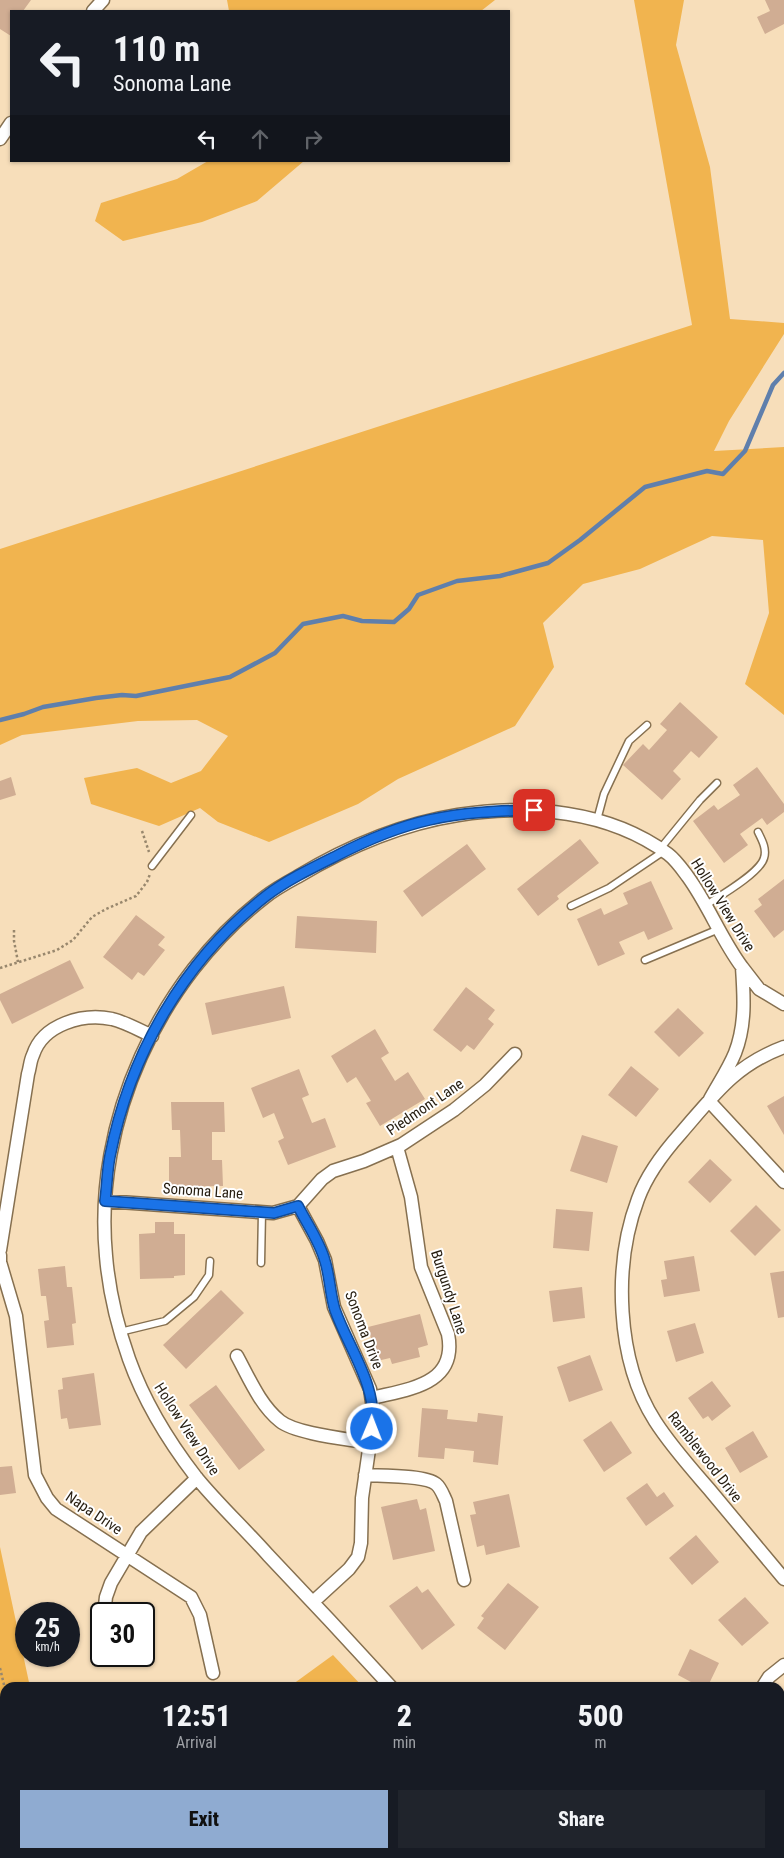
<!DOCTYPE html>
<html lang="en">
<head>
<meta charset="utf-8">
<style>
  :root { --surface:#171b24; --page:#20242c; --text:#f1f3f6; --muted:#9ea1a6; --accent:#8fabd1 }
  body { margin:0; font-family:"Roboto Condensed",sans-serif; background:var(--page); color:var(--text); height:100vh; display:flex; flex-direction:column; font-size:19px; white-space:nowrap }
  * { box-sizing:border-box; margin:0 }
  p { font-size:16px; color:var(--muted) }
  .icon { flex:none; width:28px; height:28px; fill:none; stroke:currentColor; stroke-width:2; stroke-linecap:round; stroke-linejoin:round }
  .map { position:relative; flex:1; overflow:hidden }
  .drawer { position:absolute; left:0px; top:1682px; width:785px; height:176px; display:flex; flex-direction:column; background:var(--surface); border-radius:15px 15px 0 0; box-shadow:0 1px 4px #0004 }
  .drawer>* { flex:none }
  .guide { position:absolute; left:10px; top:10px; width:500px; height:152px; border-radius:0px; box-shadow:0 1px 4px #0004; background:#171b24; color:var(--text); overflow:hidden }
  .speed { position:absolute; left:15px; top:1602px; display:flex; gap:10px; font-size:25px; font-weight:700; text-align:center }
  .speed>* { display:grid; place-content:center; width:65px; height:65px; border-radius:50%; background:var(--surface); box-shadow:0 1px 4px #0004; line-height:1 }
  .speed small { font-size:12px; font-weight:400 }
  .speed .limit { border:2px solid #111; border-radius:8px; background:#fff; color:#111 }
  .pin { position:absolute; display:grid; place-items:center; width:42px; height:42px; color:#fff; margin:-21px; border-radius:10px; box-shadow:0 2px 8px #0006 }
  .me { position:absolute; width:55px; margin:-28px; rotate:1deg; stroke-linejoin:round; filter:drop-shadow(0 0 4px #0008) }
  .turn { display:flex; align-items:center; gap:18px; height:105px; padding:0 20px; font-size:22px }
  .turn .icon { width:65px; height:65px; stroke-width:2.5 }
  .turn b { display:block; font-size:35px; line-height:42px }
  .lanes { display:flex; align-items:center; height:48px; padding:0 20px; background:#0003; justify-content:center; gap:25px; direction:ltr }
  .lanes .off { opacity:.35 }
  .eta { display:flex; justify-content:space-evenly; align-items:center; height:85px; text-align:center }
  .eta b { font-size:30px; font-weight:800; line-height:35px }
  .cta { display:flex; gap:10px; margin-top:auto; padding:10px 20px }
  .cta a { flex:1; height:58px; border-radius:0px; background:var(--accent); color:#111; font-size:20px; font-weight:800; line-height:58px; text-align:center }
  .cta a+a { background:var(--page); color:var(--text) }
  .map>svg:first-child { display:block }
</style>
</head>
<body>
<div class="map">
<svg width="784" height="1858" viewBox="0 0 784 1858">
  <rect width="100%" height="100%" fill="#f7deba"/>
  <path fill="#f1b44f" d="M227,0H495L481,11H229Z
    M634,0H684L676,45L710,167L730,319L784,323V334L729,421L714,451L784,447V715L745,684L769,613L763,540L712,536L640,569L583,584L543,623L554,667L515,726L398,779L358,804L269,842L218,822L200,808L159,826L91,804L84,778L137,768L171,783L201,771L228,736L197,720L138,721L22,735L0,745V549L692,325Z
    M208,161H304L257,201L202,222L123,241L95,221L101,203L177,179Z
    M0,1547L30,1687L5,1688V1854H403L406,1858H0Z
    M333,1655L363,1687H289Z"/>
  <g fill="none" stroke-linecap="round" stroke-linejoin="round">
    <path stroke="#5f7fac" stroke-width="4.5" d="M0,720L24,714L43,707L96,698L122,695L136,696L230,677L275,653L303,624L343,616L362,621L394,622L409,609L418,595L457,581L500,576L548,563L580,540L645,487L707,471L723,474L745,451L773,385L784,373"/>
  </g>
  <path fill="#d0ad93" d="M0,0H31L23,11H11V36L0,29Z
    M765,0H784V24L765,34L757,17L770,11Z
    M680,702L718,737L699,758L691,751L673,771L681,779L662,800L623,765L643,744L649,750L667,730L660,724Z
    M757,767L784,804V812L767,825L762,818L740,834L748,845L724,863L693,821L714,805L718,810L740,795L733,785Z
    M11,777L16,795L0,800V781Z
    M580,839L599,863L557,896L559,899L538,916L517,889Z
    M467,844L486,869L422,917L403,891Z
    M784,879V930L774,938L754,911L762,905L758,899Z
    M651,881L673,929L648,940L644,931L619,942L625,954L598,966L577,919L601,908L604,915L628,904L623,893Z
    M136,915L165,937L158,945L165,950L144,976L138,972L132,980L103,957Z
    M297,916L377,921L376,953L295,948Z
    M70,960L84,988L12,1024L0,1000V994Z
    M284,986L291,1018L212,1035L205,1003Z
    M466,987L495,1010L488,1019L494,1024L474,1050L467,1045L461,1052L433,1030Z
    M678,1008L704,1033L679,1057L654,1032Z
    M375,1029L389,1053L381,1058L395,1081L408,1072L425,1099L380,1126L366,1103L371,1101L356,1077L347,1083L331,1056Z
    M631,1066L659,1089L636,1117L608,1095Z
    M299,1069L309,1095L302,1098L312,1123L325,1118L336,1147L288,1165L278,1141L284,1138L274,1113L263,1118L251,1088Z
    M784,1096V1135L767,1106Z
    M171,1102H224L225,1132H212V1160H222L223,1186L169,1187V1157H181L180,1130H172Z
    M582,1135L618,1146L607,1183L570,1171Z
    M710,1159L732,1180L710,1203L688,1182Z
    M756,1205L781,1230L755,1256L730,1231Z
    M556,1209L593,1212L589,1251L553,1248Z
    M155,1222H174V1234H185V1275L174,1276V1278L140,1279L139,1234L155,1233Z
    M694,1256L700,1291L664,1297L661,1280L667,1279L664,1261Z
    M65,1266L67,1287H72L76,1323L72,1324L74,1345L47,1348L44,1321L49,1320L46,1296H41L38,1269Z
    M784,1271V1317L778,1318L770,1273Z
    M582,1287L585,1318L553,1322L549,1291Z
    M221,1290L244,1313L186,1369L163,1345Z
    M420,1314L428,1345L418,1348L420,1357L392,1364L390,1358L377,1361L368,1327Z
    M695,1323L704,1353L676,1362L667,1331Z
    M590,1355L603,1390L569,1402L557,1367Z
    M94,1373L101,1425L69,1429L67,1418L61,1419L58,1390L63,1389L62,1378Z
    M712,1381L731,1406L712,1421L708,1416L703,1419L688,1398Z
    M216,1385L265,1450L239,1470L189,1405Z
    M422,1408L448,1410L447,1419L477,1422L478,1413L503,1416L498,1465L473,1462L474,1451L445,1448L444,1459L418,1457Z
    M611,1421L632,1453L604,1472L583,1440Z
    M753,1431L768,1457L740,1473L725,1448Z
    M12,1466L16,1493L0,1495V1467Z
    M647,1483L657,1497L664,1492L674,1506L646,1526L626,1498Z
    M509,1494L520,1547L486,1555L484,1545L477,1547L470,1515L476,1514L473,1502Z
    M417,1499L420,1510L426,1508L435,1551L393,1560L381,1507Z
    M696,1535L719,1562L692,1585L669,1558Z
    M508,1583L539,1607L505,1650L477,1628L484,1618L481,1616Z
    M417,1586L422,1593L428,1589L455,1625L422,1650L389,1606Z
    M745,1597L769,1623L742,1646L718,1620Z
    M690,1649L719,1663L707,1688H702L678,1675Z"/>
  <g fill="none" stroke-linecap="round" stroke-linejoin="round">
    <defs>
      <path id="lane" d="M597,820L604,794L629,741L647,725
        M660,849L700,800L717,783
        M152,866L191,815
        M706,905C720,896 760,873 764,858C767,849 762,840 758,832
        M571,906L609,888L664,851
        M645,960L719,929
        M261,1263L262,1212
        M120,1332L165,1321L194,1297L209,1275L210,1261"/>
      <path id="street" d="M93,11L103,0
        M0,139L11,123
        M784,1004L759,989L742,967C744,996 746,1025 735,1053C728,1070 717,1086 709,1101L784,1182
        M784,1047C735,1065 714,1095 681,1133C664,1152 647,1174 638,1199C613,1265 616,1360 655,1421C671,1446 690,1467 709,1489C734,1519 759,1549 784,1579
        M105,1201L273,1213L298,1206L322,1179L333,1171L364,1161L401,1145L454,1110L485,1085L515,1054
        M298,1206L317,1241L325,1260L334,1307L370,1389L374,1415L362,1498L361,1543L358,1557L349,1569L313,1602
        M0,1250L28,1074C30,1068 30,1061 33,1055C43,1024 83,1013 112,1019C125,1022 139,1030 152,1036
        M0,1255V1262L16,1316L35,1475L47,1498L56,1509L191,1597L200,1615L213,1673
        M237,1356C249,1378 260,1405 280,1421C296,1434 348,1439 370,1443
        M372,1398C408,1389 458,1385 448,1334L421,1267L411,1197L397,1147
        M365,1475C380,1476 425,1475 436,1484C441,1488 443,1495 446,1501L464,1580
        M104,1614L106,1597L111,1583L141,1532L197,1478
        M392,1688C351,1643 310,1599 268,1555C245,1529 218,1504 196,1477C169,1442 144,1401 129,1359C117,1325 109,1292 106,1256C93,1121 159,979 265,897C275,889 286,883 297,877C347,847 400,824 458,815C530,804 608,810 668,854C676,860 682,869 688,877C709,906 721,939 742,967
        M762,1688L769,1677L784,1665
        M542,1854L544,1858
        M758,1854L759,1858
        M268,1858L274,1854"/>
    </defs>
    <use href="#lane" stroke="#867050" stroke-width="9"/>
    <use href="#street" stroke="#867050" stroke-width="15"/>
    <path stroke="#98876d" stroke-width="2.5" stroke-dasharray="2.5 2.5" stroke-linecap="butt" d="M142,831L149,852
      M14,930V941L18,962
      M0,968L57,950L73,940L92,917L106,909L136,896L147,882L150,874
      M0,1668L5,1689
      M384,1854L388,1858
      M30,1858V1854
      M201,1858L213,1854"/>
    <use href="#lane" stroke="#fff" stroke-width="6"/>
    <use href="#street" stroke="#fff" stroke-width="12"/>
  </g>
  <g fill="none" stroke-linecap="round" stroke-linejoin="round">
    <defs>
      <path id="route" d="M372,1429C378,1386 349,1349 335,1310C330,1294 330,1277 325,1261C320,1242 307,1224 298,1206L274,1213L105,1201C107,1186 107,1171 110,1156C130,1054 184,960 266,896C287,880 314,867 338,855C367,840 398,827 429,820C464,812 499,811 534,810"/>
    </defs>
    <use href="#route" stroke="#114b97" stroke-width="12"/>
    <use href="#route" stroke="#1a73e8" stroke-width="9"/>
  </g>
  <g text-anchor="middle" stroke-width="4" stroke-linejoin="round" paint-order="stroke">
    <g font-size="15" fill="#271e11" stroke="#fff">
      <text transform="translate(723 905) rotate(58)" y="5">Hollow View Drive</text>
      <text transform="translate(425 1107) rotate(-34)" y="5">Piedmont Lane</text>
      <text transform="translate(203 1191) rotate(4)" y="5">Sonoma Lane</text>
      <text transform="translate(449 1292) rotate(72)" y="5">Burgundy Lane</text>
      <text transform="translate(364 1330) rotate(69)" y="5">Sonoma Drive</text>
      <text transform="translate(187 1429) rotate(57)" y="5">Hollow View Drive</text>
      <text transform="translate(705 1457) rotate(52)" y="5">Ramblewood Drive</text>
      <text transform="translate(94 1513) rotate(34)" y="5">Napa Drive</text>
    </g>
  </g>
</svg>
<div class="speed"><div>25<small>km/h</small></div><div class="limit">30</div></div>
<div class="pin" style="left:534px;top:810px;background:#d93025"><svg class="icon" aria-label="arrive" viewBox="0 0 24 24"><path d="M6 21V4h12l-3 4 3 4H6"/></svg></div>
<svg class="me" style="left:372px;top:1429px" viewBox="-20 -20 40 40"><circle r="17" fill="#1a73e8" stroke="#fff" stroke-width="3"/><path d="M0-11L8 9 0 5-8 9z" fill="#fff"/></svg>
<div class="guide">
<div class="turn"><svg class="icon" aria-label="left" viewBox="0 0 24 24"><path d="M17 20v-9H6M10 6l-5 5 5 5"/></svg><div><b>110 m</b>Sonoma Lane</div></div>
<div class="lanes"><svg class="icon" aria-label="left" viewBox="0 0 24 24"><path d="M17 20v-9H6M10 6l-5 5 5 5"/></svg><svg class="icon off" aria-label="ahead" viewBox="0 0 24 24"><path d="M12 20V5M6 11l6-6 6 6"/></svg><svg class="icon off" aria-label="right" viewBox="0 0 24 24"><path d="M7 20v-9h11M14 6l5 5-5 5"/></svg></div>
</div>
<section class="drawer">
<div class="eta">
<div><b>12:51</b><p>Arrival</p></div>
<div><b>2</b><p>min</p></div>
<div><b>500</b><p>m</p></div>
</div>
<div class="cta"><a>Exit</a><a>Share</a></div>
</section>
</div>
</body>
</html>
